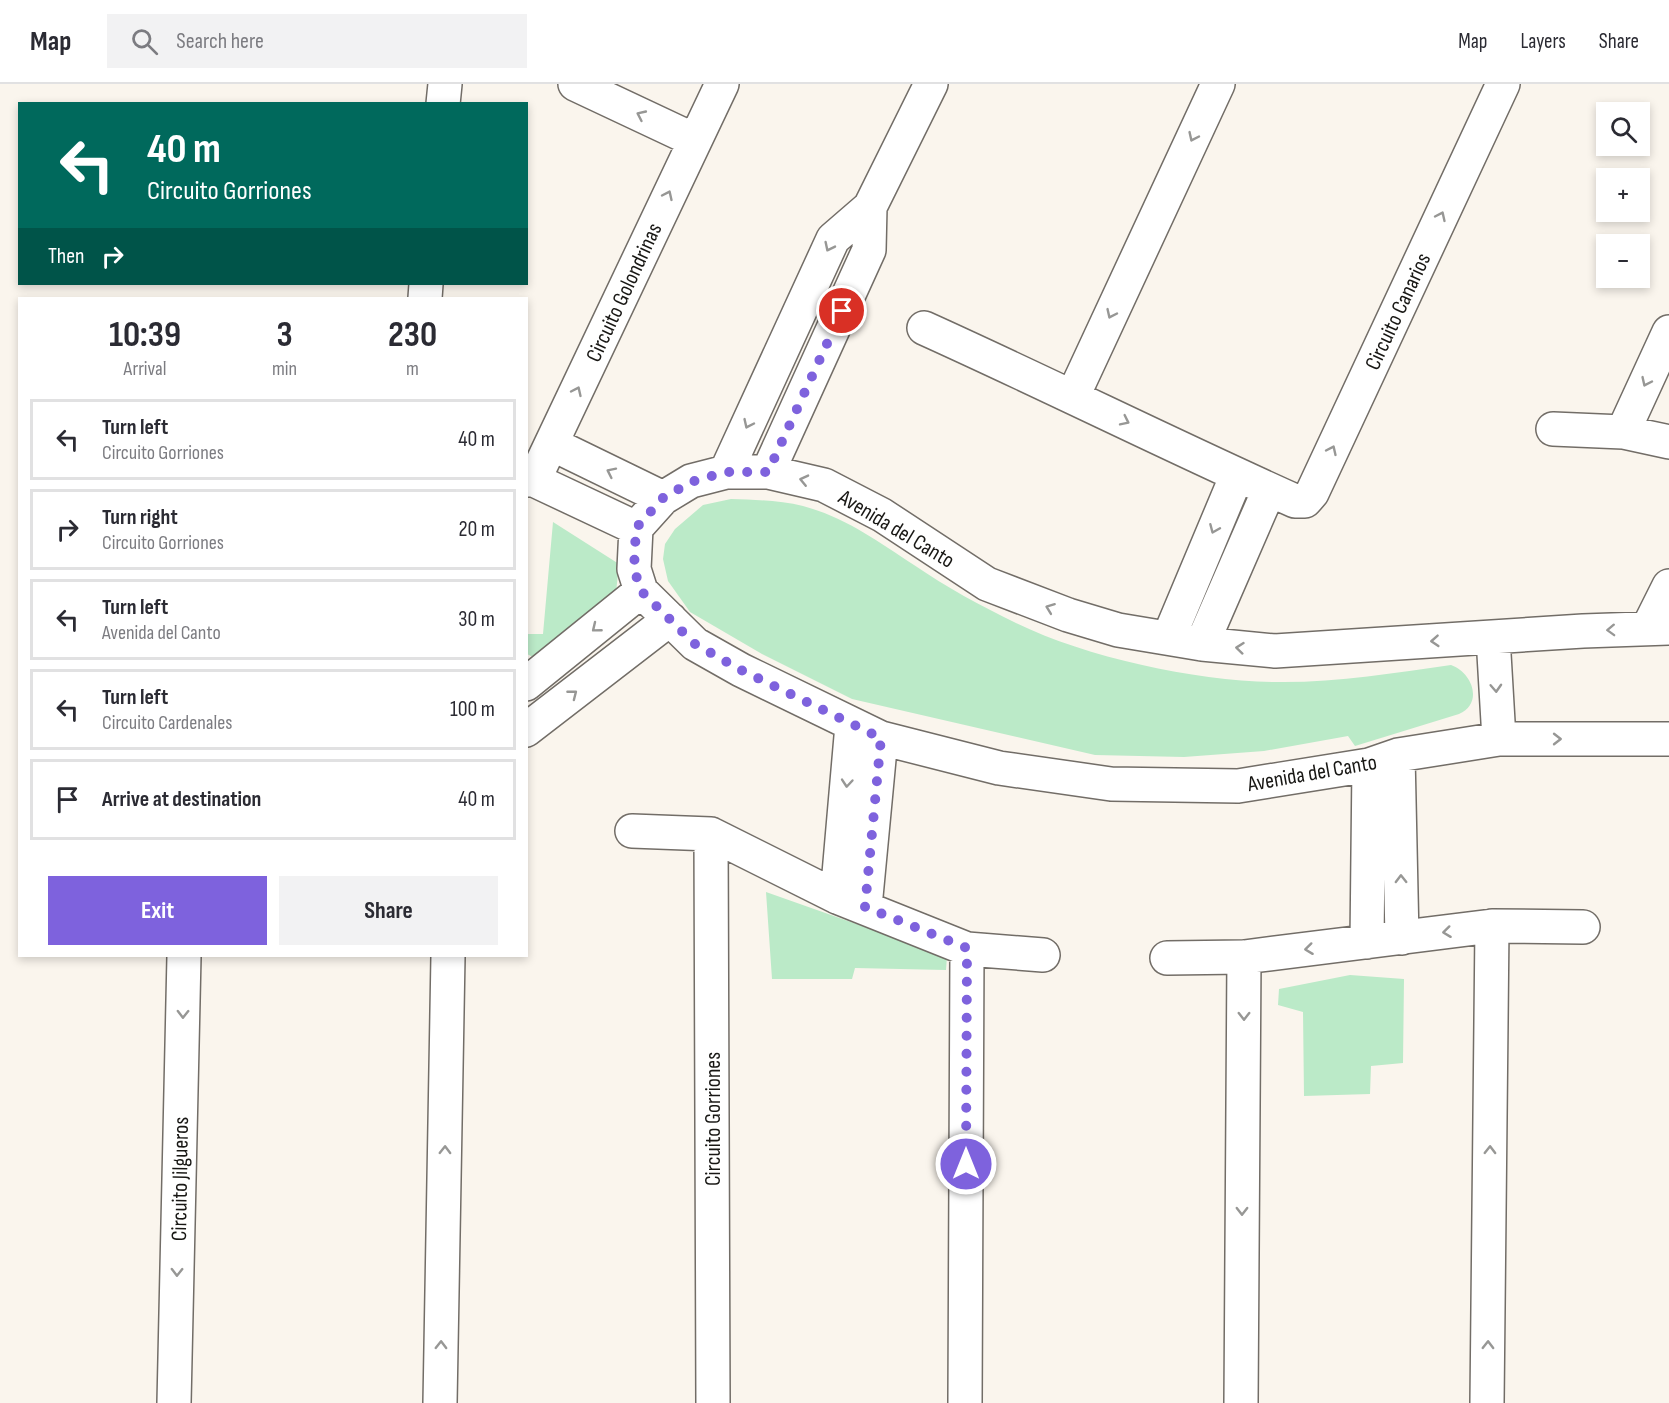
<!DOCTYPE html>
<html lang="en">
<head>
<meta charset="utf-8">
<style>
  :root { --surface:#fff; --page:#f2f2f3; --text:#2b2b33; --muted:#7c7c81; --line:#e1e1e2; --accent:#7e62dd }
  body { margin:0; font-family:"Sofia Sans Condensed",sans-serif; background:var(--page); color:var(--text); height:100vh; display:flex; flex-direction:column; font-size:22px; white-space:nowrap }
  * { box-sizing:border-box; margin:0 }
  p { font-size:20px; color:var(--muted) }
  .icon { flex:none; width:33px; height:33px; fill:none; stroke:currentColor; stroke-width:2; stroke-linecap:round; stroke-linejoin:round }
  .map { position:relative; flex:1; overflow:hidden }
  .side { position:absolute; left:18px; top:213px; width:510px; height:660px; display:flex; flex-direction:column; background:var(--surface); border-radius:0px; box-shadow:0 3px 9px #0003 }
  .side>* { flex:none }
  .top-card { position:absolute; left:18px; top:18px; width:510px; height:183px; border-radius:0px; box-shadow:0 3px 9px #0003; background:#00695c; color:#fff; overflow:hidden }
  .controls { position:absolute; left:1596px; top:18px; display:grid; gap:12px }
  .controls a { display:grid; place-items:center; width:54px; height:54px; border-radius:0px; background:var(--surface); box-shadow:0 3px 9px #0003; font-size:30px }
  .pin { position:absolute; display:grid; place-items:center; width:51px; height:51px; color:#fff; margin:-26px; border:3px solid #fff; border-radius:50%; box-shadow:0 2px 6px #0007 }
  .me { position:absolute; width:66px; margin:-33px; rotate:0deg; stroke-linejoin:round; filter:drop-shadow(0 0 4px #0008) }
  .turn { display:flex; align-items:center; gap:21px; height:126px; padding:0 30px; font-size:27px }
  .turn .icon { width:78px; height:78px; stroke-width:2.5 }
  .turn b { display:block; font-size:42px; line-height:51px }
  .then { display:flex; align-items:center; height:57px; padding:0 30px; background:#0003; gap:12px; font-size:22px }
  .eta { display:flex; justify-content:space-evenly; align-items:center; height:102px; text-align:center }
  .eta b { font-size:36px; font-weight:700; line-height:42px }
  .primary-button { display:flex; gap:12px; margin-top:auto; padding:12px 30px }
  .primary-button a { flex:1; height:69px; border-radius:0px; background:var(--accent); color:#fff; font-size:24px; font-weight:700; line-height:69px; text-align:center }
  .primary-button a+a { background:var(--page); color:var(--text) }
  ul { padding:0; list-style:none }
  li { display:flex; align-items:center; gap:18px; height:81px; margin:0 12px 9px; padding:0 18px; border:3px solid var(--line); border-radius:0px }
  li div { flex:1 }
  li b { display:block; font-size:22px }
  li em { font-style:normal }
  header { display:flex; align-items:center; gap:36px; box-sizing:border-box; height:84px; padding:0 30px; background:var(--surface); border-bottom:2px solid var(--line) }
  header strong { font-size:28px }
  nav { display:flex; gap:33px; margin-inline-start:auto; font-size:21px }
  .search { width:420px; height:54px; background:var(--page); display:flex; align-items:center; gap:15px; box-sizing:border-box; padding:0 21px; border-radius:0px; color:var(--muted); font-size:22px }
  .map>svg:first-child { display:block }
</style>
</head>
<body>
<header>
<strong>Map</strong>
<div class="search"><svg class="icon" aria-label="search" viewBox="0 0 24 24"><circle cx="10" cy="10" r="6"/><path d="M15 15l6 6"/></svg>Search here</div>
<nav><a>Map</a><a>Layers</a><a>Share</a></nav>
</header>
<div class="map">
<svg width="1669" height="1319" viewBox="0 0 1669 1319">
  <rect width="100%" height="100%" fill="#faf5ed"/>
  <path fill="#bbeac8" d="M731,415C754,416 780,416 803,422C847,434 877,457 914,481C946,503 981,522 1016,539C1088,574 1196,597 1275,598C1334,599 1393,589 1451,581C1472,588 1484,619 1459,630L1355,662L1348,652L1264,667L1184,673L1095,671L852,615L762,570L690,528L668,497L663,475L665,460L675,445L703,421Z
    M553,438L619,480L615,518L533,573L527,570V550H543Z
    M766,808L947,872L946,886L855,884L852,895H772Z
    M1350,891L1404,895L1403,979L1371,982L1370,1010L1304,1012L1303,928L1278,921L1279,905Z"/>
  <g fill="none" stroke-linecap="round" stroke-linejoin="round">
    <defs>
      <path id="minor" d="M575,0L694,56
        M443,20L445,0
        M425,214L426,200
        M924,244C1048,300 1170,361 1295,417H1305L1312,409L1503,0
        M1073,312L1218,0
        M1553,345L1623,348L1669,358
        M1623,348L1669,248
        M552,360L663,414
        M726,388L833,155L870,123L931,0
        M768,388L869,166L870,123
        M526,396H534L636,444
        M534,396L722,0
        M1648,544L1669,502
        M1669,544L1583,547L1275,567L1202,560L1118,546L1068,531L987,500L882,431L824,401L768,388H726L691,397L663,414L636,444L634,485L641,507L695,560L741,586L881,654L999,684L1111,700L1238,702L1369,681L1398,671L1499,655H1669
        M1169,553L1237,391
        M1493,553L1499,655
        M1202,560L1269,406
        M526,600L641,507
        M526,646L670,535
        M1398,671L1402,854
        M632,747L711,750L837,813L967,865L1043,871
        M711,750L713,1319
        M837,813L852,641
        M865,823L881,654
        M1367,858L1369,681
        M1167,874L1244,873L1492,842L1583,843
        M174,1319L184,872
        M440,1319L448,872
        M965,1319L967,865
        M1241,1319L1244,873
        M1487,1319L1492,842"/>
    </defs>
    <use href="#minor" stroke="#726d67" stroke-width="36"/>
    <use href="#minor" stroke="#fff" stroke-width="33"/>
  </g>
  <defs><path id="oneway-chevron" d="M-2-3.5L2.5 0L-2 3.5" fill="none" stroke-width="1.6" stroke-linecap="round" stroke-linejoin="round" transform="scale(1.5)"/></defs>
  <g stroke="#979795">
    <use href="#oneway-chevron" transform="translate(641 31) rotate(-155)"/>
    <use href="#oneway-chevron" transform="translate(1193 53) rotate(115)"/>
    <use href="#oneway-chevron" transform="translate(668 111) rotate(-65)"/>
    <use href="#oneway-chevron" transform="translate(1441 132) rotate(-65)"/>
    <use href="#oneway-chevron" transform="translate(829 163) rotate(116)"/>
    <use href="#oneway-chevron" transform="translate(1111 230) rotate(115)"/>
    <use href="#oneway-chevron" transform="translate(1646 298) rotate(115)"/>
    <use href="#oneway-chevron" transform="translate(577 307) rotate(-65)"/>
    <use href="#oneway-chevron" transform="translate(1125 337) rotate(26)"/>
    <use href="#oneway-chevron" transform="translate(748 340) rotate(115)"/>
    <use href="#oneway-chevron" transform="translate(1332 366) rotate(-65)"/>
    <use href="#oneway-chevron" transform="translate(611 388) rotate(-154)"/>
    <use href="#oneway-chevron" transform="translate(804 396) rotate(-167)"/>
    <use href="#oneway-chevron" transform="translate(1214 445) rotate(113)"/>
    <use href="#oneway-chevron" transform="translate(1050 524) rotate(-159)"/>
    <use href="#oneway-chevron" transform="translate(596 544) rotate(141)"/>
    <use href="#oneway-chevron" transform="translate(1611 546) rotate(178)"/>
    <use href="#oneway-chevron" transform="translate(1435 557) rotate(176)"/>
    <use href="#oneway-chevron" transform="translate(1240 564) rotate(-174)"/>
    <use href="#oneway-chevron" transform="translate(1496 604) rotate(87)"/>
    <use href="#oneway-chevron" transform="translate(573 610) rotate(-38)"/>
    <use href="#oneway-chevron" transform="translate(1557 655)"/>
    <use href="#oneway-chevron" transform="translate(847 699) rotate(95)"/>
    <use href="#oneway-chevron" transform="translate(1401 795) rotate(-91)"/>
    <use href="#oneway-chevron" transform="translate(1447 848) rotate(173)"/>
    <use href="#oneway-chevron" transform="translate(1309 865) rotate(173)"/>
    <use href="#oneway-chevron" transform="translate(183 930) rotate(91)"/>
    <use href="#oneway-chevron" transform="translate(1244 932) rotate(90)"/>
    <use href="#oneway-chevron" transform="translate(445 1066) rotate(-89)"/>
    <use href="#oneway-chevron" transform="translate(1490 1066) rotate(-89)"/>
    <use href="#oneway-chevron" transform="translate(1242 1127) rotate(90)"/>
    <use href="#oneway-chevron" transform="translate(177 1188) rotate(91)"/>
    <use href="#oneway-chevron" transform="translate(441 1261) rotate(-89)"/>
    <use href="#oneway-chevron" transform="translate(1488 1261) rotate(-89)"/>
  </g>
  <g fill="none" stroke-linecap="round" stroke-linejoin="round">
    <path stroke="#7e62dd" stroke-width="10" stroke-dasharray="0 18" d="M842,227L768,388H726L691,398L663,414L636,444L634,485L641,507L695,560L741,586L881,654L865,823L967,864L966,1080"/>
  </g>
  <g text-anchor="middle" stroke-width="5" stroke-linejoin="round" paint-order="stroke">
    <g font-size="22" fill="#181714" stroke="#fff">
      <text transform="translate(623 208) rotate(-65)" y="8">Circuito Golondrinas</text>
      <text transform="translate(1397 227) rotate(-65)" y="8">Circuito Canarios</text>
      <text transform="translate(897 444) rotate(31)" y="8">Avenida del Canto</text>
      <text transform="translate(1312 688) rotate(-10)" y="8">Avenida del Canto</text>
      <text transform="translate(712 1035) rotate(-90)" y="8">Circuito Gorriones</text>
      <text transform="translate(179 1095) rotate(-89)" y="8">Circuito Jilgueros</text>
    </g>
  </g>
</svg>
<div class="controls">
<a><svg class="icon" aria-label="search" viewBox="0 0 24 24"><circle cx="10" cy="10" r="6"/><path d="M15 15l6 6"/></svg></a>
<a>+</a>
<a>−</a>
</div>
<div class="pin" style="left:842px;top:227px;background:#d93025"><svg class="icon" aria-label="arrive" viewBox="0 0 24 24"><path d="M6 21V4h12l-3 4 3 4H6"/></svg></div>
<svg class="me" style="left:966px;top:1080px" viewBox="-20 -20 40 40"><circle r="17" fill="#7e62dd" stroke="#fff" stroke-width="3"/><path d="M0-11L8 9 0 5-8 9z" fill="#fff"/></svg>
<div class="top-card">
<div class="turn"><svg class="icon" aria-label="left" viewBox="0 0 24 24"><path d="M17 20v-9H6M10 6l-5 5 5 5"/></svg><div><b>40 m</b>Circuito Gorriones</div></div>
<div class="then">Then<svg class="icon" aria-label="right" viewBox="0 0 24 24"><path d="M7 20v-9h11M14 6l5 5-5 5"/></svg></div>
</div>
<section class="side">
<div class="eta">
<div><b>10:39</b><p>Arrival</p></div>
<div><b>3</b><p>min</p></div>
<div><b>230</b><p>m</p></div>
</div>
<ul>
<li><svg class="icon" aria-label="left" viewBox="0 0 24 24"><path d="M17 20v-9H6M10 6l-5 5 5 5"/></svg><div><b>Turn left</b><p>Circuito Gorriones</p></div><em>40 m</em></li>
<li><svg class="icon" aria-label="right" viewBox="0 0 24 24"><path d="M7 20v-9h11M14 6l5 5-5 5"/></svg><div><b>Turn right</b><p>Circuito Gorriones</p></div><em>20 m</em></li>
<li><svg class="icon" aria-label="left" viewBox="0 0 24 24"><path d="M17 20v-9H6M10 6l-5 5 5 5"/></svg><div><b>Turn left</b><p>Avenida del Canto</p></div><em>30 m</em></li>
<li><svg class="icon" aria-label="left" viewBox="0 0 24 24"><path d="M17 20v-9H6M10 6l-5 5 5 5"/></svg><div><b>Turn left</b><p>Circuito Cardenales</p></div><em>100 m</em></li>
<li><svg class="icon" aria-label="arrive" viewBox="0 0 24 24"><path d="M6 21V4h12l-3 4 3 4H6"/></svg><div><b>Arrive at destination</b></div><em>40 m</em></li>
</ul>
<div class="primary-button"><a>Exit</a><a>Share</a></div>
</section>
</div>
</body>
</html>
